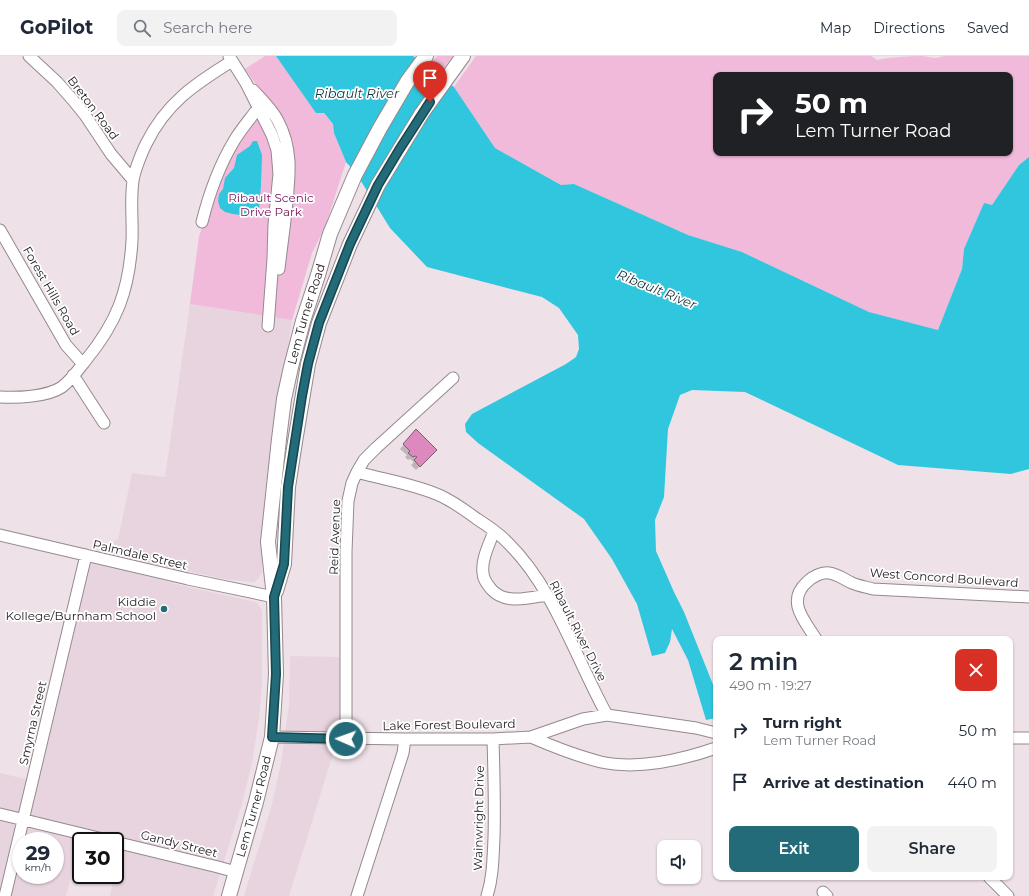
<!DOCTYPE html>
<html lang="en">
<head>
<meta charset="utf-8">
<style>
  :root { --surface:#fff; --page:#f2f2f3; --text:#1f2937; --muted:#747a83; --line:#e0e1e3; --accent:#236b78 }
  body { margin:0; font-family:Montserrat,sans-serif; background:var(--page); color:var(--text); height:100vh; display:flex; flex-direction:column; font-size:15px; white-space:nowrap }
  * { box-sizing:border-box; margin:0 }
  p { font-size:13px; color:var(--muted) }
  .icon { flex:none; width:22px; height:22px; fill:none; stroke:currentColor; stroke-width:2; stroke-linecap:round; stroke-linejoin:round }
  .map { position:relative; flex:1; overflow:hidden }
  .details { position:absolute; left:713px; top:580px; width:300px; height:244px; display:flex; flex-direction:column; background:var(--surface); border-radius:8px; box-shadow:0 1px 3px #0004 }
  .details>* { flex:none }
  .hud { position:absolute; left:713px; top:16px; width:300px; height:84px; border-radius:8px; box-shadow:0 1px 3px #0004; background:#202124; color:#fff; overflow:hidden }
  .controls { position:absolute; left:657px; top:784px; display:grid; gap:8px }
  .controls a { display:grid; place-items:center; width:44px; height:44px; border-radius:8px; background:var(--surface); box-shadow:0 1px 3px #0004; font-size:20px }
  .speed { position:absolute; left:12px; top:776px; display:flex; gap:8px; font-size:20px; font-weight:700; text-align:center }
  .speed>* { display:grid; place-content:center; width:52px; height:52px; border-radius:50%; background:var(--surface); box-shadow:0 1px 3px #0004; line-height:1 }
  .speed small { font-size:10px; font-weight:400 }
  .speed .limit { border:2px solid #111; border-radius:6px; background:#fff; color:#111 }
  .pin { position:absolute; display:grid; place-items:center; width:34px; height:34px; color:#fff; margin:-41px -17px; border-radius:50% 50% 50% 0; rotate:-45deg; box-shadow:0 0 4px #0007 }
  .pin .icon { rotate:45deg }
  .me { position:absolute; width:44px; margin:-22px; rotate:272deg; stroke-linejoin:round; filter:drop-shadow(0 0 3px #0008) }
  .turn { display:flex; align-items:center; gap:14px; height:84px; padding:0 16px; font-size:18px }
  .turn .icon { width:52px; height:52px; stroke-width:2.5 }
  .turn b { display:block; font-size:28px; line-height:34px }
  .round { display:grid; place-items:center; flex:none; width:42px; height:42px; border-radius:8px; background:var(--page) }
  .summary { display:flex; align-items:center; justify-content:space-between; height:68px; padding:0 16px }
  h1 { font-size:24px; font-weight:600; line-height:30px }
  .button { display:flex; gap:8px; margin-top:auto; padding:8px 16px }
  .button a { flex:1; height:46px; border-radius:8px; background:var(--accent); color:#fff; font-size:16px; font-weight:600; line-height:46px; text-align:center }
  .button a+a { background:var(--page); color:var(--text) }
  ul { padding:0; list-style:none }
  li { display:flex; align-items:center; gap:12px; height:52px; padding:0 16px }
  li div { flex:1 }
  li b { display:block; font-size:15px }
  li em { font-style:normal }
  header { display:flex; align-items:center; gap:24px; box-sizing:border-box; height:56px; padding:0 20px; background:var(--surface); border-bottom:1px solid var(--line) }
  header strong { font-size:19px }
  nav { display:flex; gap:22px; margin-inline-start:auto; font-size:14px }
  .search { width:280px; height:36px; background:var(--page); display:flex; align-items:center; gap:10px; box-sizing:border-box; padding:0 14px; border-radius:8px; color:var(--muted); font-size:15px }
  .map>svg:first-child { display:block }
</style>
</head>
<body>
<header>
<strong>GoPilot</strong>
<div class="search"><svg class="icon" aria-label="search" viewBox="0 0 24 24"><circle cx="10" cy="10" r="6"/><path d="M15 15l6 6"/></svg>Search here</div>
<nav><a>Map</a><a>Directions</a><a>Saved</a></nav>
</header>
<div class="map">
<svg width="1029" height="840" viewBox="0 0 1029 840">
  <rect width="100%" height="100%" fill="#eee1e8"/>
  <path fill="#e8d4df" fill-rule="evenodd" d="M190,248L292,264L265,436L262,516L259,522L254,526H250L225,523L111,499L115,483L118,484L132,417L165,421Z
    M91,505L184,530L256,546L260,551L262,555V629L259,663L252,707L242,748L213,840H110L114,819H115L118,798L115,797V785H81V788H79L66,840H0V717L38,726ZM21,785H55V819H21Z
    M290,600L340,601L341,672L289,840H244L272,748L281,707L289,649Z"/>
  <path fill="#f1b9da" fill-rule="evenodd" d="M265,0H276L292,21L333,68L334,77L346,106L325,171L312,197L292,264L190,248L199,180L217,130L232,97L253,67L273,52L245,13Z
    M437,0H453L438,19L428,11Z
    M476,0H871L877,4C892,1 908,0 923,0C934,2 933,3 945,0H1029V101L1019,109L992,149L984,148L964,193L962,213L938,274L869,256L742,196L688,179L574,128L561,129L495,92L454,31ZM716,19H1010V97H716Z"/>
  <path fill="#30c6de" d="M276,0H413L454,31L495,92L561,129L574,128L688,179L742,196L869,256L938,274L962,213L964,193L984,147L992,149L1019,109L1029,101V413L1011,418L898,409L745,336L692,334L680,339L668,373L664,441L655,464L656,495L674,536L684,556L716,636V662L706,664L688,604L672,573L670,586L665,597L652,600L637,548L612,503L584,463L478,387L466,376L465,368L472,358L566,308L576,301L579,293L578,279L559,252L542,241L427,211L390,172L356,117L346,106L334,77L333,68L324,57H316Z
    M253,85H257L262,99L261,129L259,153L253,158L248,160L233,158L225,156L220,152L218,145L219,138L223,133L225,122L234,112L237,99L250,90Z"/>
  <path fill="#0003" d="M413,378L436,394L416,414L411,409L414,406L410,403L408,404L405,401L407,399L400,393Z"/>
  <path fill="#de89be" stroke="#6f646a" d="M416,373L437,394L420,411L414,404L417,401L415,400L413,401L408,397L410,395L403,388Z"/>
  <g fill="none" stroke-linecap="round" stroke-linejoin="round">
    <defs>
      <path id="minor" d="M29,0L57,26L72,43L85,59L111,98L133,124
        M229,0L246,27L272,79L277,94L279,118L274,168L273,203L268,270
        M253,34C262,44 272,53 278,65C294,95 289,123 286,155C284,175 281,194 279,213
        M202,166C209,138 219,110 234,85C241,73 250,63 258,52
        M0,174L66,289L83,308
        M73,319L104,367
        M0,341C17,342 47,341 62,331C71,324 79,313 86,304C117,266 129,235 132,185C133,165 130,145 133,125C134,116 142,96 146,88C166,47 195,28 232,5
        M357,416C385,424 415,428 441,440C454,446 466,455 477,463C488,470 499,477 508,487C554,532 576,603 607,659
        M494,475C490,487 481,503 483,517C483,523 487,528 491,533C505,549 529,542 547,539
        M0,479L188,523L274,541
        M816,583C804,564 786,545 807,526C812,521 821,516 829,517C838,518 845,524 852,527C859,530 866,531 873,533L1029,541
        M272,681L405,683H493L531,681L583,663L607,659L696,672L716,677
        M531,681C554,691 577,700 601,706C637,714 682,704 716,692
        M1010,682H1029
        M346,683V496L348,445L352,427L357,416L364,404L376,392L453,322
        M0,758L111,785
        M115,786L218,811L236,816
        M989,821L1008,840
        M823,836L827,840
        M5,840L86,499
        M357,840L403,697L405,683
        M487,840C493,821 493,802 494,782C495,749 494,716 493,683"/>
      <g id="major">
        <path d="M276,535L284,508L288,431L295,386L308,308L319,267L350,188L378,129L422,57L463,0"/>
        <path id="s1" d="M229,840L256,746L272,681L276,618L274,541L268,486L279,383L284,343L291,311L303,265L318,219L330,178L355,119L380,72L407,26L426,0"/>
      </g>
    </defs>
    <use href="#minor" stroke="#94898f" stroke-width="13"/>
    <use href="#major" stroke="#94898f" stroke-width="16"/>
    <use href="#minor" stroke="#fff" stroke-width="11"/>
    <use href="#major" stroke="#fff" stroke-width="14"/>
  </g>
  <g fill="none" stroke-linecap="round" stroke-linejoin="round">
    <defs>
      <path id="route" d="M346,683L272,681L276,618L274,541L284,508L288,431L302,340L308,308L319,267L350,188L378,129L399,94L430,46"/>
    </defs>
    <use href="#route" stroke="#17464e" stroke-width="10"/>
    <use href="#route" stroke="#236b78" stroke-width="7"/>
  </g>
  <circle fill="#236b78" stroke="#fff" stroke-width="1.5" cx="164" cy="553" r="4"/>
  <g text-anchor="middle" stroke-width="3.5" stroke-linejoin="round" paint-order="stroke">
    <g font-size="12" fill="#242023" stroke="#fff">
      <text transform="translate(93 52) rotate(53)" y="4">Breton Road</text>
      <text transform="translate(51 235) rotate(60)" y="4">Forest Hills Road</text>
      <text dy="4" stroke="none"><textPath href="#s1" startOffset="592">Lem Turner Road</textPath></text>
      <text transform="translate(335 481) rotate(-88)" y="4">Reid Avenue</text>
      <text transform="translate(140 499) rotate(13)" y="4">Palmdale Street</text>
      <text transform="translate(944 522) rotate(4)" y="4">West Concord Boulevard</text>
      <text transform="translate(578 575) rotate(63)" y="4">Ribault River Drive</text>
      <text transform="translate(33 667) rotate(-77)" y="4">Smyrna Street</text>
      <text transform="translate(449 669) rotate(-1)" y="4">Lake Forest Boulevard</text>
      <text dy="4" stroke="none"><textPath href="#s1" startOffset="93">Lem Turner Road</textPath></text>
      <text transform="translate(479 762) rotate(-89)" y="4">Wainwright Drive</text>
      <text transform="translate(179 788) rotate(14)" y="4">Gandy Street</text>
    </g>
    <g font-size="12" fill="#77115b" stroke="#fff">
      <text x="271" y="146">Ribault Scenic<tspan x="271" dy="14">Drive Park</tspan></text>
    </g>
    <g font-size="12" fill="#242023" stroke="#fff" text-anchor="end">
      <text x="156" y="550">Kiddie<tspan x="156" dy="14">Kollege/Burnham School</tspan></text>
    </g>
    <g font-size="13" font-style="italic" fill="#193035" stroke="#fff">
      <text x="357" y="42">Ribault River</text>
      <text transform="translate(657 233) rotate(22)" y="5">Ribault River</text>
    </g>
  </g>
</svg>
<div class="controls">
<a><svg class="icon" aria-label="sound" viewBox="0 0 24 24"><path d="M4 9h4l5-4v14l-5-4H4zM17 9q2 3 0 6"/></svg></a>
</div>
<div class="speed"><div>29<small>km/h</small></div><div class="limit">30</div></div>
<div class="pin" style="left:430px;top:46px;background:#d93025"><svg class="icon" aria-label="arrive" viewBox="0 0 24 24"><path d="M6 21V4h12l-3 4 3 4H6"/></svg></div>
<svg class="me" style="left:346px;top:683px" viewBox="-20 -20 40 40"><circle r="17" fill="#236b78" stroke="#fff" stroke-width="3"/><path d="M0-11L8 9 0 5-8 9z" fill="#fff"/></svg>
<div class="hud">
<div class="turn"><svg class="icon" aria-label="right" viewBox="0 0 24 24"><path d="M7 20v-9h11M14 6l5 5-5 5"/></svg><div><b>50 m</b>Lem Turner Road</div></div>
</div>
<section class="details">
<div class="summary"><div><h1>2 min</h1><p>490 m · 19:27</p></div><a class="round" style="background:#d93025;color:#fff"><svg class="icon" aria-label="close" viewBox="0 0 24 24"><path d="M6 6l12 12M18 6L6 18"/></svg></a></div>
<ul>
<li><svg class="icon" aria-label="right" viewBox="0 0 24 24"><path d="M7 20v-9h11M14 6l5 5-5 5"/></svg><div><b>Turn right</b><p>Lem Turner Road</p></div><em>50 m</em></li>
<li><svg class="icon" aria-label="arrive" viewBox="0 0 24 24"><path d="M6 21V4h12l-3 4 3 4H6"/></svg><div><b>Arrive at destination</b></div><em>440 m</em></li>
</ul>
<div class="button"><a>Exit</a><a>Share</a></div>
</section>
</div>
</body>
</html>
